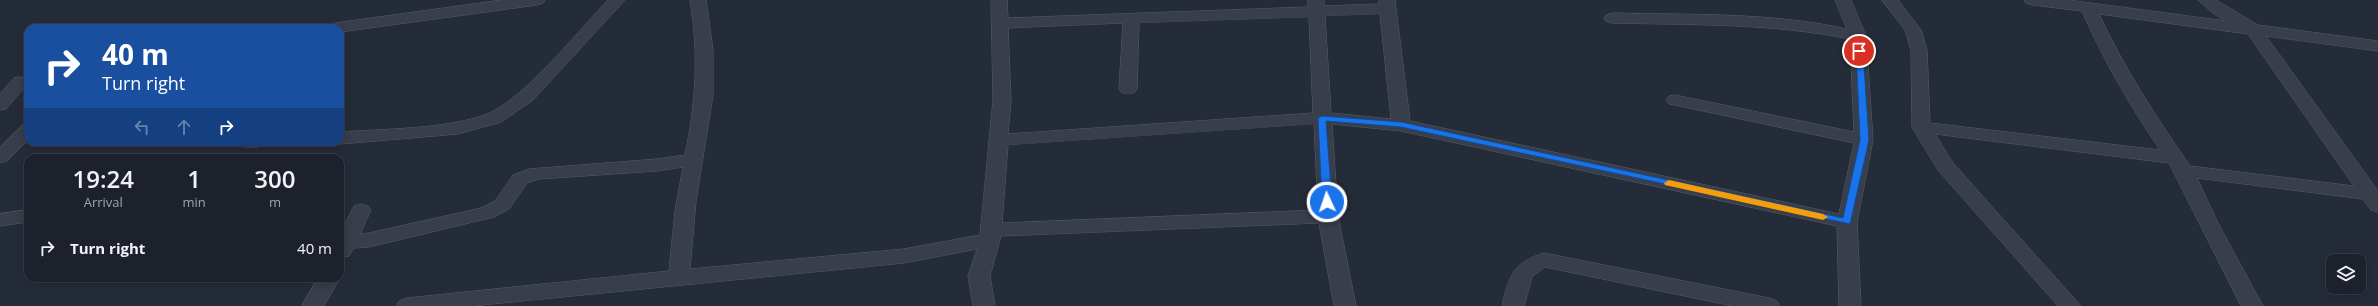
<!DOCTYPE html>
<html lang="en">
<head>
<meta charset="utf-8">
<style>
  :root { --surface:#1c212b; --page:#252933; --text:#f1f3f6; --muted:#a0a3a9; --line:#3a3e47 }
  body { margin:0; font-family:"Open Sans",sans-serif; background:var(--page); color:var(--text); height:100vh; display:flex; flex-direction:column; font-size:15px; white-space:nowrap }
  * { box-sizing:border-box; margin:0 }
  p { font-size:13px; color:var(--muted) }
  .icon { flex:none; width:22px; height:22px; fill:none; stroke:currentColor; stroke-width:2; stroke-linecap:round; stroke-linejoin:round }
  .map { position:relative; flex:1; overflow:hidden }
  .panel { position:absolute; left:24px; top:154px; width:320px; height:128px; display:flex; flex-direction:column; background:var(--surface); border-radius:12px; box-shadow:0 2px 10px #0003,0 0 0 1px var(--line) }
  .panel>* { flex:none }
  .guide { position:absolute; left:24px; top:24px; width:320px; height:122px; border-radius:12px; box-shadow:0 2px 10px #0003,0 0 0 1px var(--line); background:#1a4fa0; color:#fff; overflow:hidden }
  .tools { position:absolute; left:2326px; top:254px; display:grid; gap:8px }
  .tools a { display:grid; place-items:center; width:40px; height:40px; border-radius:8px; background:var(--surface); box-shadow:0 2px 10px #0003,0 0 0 1px var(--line); font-size:20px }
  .pin { position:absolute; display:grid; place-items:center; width:34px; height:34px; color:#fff; margin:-17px; border:2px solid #fff; border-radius:50%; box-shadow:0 1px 4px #0007 }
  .me { position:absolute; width:44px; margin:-22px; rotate:357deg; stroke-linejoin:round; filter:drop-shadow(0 0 3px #0008) }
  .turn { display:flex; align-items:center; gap:14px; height:84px; padding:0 12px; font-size:18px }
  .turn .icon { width:52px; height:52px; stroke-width:2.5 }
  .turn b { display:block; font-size:28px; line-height:34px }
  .lanes { display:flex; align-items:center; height:38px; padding:0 12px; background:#0003; justify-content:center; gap:20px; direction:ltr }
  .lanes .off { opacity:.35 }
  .eta { display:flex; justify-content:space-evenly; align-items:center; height:68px; text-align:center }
  .eta b { font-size:24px; font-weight:600; line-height:28px }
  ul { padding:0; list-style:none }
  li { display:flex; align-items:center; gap:12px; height:52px; padding:0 12px }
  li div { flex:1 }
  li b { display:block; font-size:15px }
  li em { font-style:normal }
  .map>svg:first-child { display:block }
</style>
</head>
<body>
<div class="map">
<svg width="2378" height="306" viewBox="0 0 2378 306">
  <rect width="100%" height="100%" fill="#252c39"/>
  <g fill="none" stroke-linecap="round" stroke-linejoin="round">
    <defs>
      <path id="minor" d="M502,0H545L543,3L537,5L340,32V28H327L329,24L335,23Z
        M608,0H625L532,101L501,122L458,134L340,144L334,142H340V132C383,129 448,129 487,114C522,101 580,29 608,0Z
        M690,0H706L713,50V95L696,201L690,269L904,249L980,235L993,100L991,0H1007L1008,18L1308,7V0H1324V6L1379,4V0H1395L1410,121L1839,214L1854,143L1675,105L1669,104L1666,100L1669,96L1675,95L1854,132L1850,39C1772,23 1691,25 1612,23L1606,21L1604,18L1606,15L1612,13C1690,15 1770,12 1847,29L1835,0H1851L1866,36L1873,140L1857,222L1861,306H1839L1837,226L1401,131L1332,124L1338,216L1356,306H1334L1319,223L1001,236L990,276L995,306H973L968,276L977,249L904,263L472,306H396L399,301L407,298L669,271L675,211L683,167L657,171L539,179L527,183L509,209L494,217L369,247L354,248L349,256L340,257V233L354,206L361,204L368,206L371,210L360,234L369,233L481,208L495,201L513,175L529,169L657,159L685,155C696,102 699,53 690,0ZM1380,14L1391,119L1331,113L1325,16ZM1309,17L1313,113L1008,134L1011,100L1008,28L1123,23L1119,89L1122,93H1134L1137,89L1139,23ZM1314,124L1318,210L1002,223L1008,145Z
        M1882,0H1898L1921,30L1927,50L1930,123L2160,150C2130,106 2104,61 2082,11L2032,5L2026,3L2024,0H2068L2226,21L2214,14L2198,0H2216L2258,25L2378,41V51L2266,36L2378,191V212L2371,210L2363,199L2197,178L2218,223L2263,306H2241L2169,163L1935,134L1953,163L2081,306H2058L1938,170L1912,127L1911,50L1905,30ZM2099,14L2248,34L2354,186L2190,166C2156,117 2124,68 2099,14Z
        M20,77L26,78L28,83L6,109L0,110V94L14,78Z
        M28,124V140L7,161L0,163V147L21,126Z
        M242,142H260L258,147H244Z
        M28,210V222L0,226V214Z
        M1544,253L1769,298L1777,301L1780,306H1733L1545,267L1532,277L1524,306H1502C1509,276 1513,262 1544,253Z
        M318,278H340L324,306H302Z"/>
    </defs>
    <use href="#minor" stroke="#565c68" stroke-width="1"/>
    <use href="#minor" fill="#383e4a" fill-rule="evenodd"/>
  </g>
  <path fill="#1a73e8" stroke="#114b97" d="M1856,49L1863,51L1869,140L1850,224L1401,127L1326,121L1332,202L1327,205L1322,202L1318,118L1322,116L1401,122L1843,218L1860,140Z"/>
  <path fill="#f59e0b" d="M1669,180L1823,214L1828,217L1823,220L1665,185L1664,183Z"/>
</svg>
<div class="tools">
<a><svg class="icon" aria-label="layers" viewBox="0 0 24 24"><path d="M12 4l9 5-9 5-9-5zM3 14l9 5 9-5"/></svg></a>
</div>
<div class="pin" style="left:1859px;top:51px;background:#d93025"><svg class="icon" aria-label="arrive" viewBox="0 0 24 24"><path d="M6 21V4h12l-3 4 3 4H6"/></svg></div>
<svg class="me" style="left:1327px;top:202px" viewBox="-20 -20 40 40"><circle r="17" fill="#1a73e8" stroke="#fff" stroke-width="3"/><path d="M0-11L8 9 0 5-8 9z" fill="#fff"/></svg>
<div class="guide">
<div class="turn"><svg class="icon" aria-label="right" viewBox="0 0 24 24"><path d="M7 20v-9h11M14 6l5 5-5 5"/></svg><div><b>40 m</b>Turn right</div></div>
<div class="lanes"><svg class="icon off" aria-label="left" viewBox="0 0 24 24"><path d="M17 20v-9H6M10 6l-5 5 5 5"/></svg><svg class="icon off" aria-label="ahead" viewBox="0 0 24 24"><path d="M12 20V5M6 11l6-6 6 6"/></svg><svg class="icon" aria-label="right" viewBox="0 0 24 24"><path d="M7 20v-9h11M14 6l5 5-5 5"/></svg></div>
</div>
<section class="panel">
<div class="eta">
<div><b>19:24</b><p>Arrival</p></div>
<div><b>1</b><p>min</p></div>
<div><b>300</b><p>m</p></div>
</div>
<ul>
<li><svg class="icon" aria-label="right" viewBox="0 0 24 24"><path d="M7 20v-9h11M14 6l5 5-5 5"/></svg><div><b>Turn right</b></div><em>40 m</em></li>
</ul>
</section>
</div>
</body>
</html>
